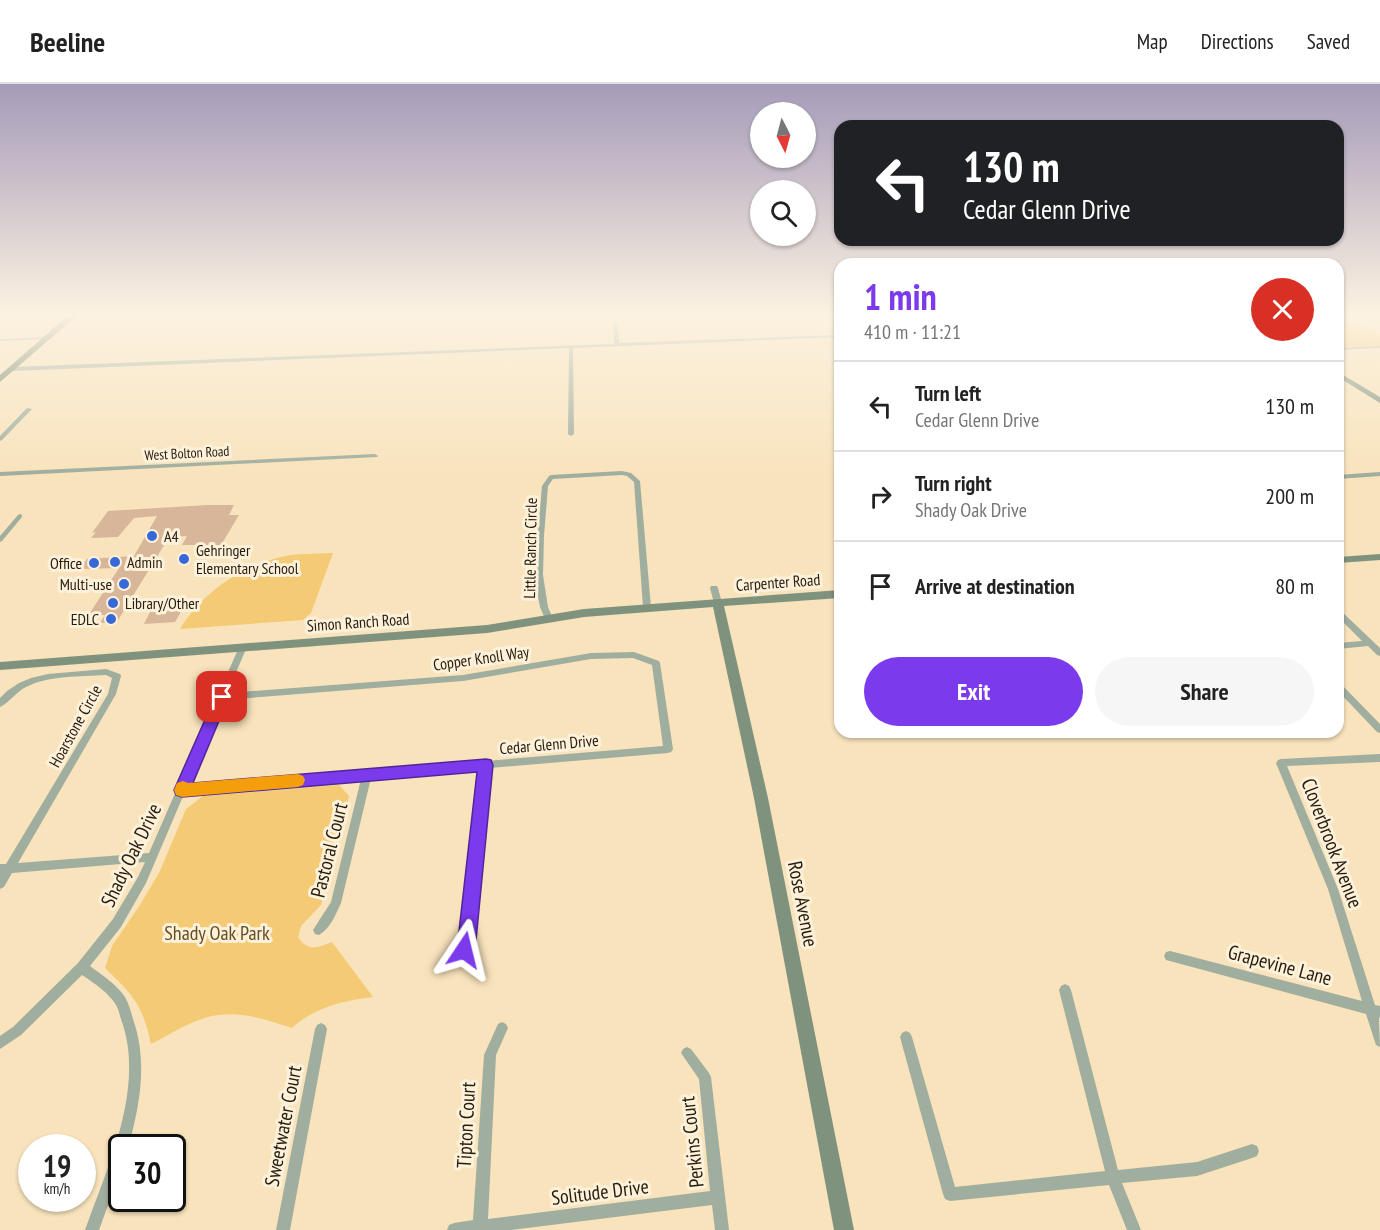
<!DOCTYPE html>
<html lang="en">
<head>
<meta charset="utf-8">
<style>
  :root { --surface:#fff; --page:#f6f6f6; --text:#222; --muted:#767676; --line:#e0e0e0; --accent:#7c3aed }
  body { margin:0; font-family:"PT Sans Narrow",sans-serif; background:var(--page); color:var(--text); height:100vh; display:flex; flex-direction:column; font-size:22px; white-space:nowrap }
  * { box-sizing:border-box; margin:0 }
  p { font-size:20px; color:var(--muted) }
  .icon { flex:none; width:33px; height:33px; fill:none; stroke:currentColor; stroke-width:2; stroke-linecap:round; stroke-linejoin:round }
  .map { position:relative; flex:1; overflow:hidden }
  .panel { position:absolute; left:834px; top:174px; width:510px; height:480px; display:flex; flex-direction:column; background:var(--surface); border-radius:18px; box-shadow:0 2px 4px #0004 }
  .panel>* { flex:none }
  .top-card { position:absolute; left:834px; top:36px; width:510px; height:126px; border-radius:18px; box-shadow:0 2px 4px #0004; background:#202124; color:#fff; overflow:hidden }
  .needle { width:39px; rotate:174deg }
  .buttons { position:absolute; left:750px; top:18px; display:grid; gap:12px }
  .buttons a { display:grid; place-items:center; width:66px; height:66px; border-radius:50%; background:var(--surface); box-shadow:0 2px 4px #0004; font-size:30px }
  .speed { position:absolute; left:18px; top:1050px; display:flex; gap:12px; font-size:30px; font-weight:700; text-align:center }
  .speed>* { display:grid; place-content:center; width:78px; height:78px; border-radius:50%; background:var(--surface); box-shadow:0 2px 4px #0004; line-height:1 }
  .speed small { font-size:15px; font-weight:400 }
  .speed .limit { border:3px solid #111; border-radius:9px; background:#fff; color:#111 }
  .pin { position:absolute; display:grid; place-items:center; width:51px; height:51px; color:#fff; margin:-26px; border-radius:12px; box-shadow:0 3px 9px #0006 }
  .me { position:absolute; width:66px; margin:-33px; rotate:10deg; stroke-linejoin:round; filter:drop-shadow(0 0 4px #0008) }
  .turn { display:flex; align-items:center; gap:21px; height:126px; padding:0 30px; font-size:27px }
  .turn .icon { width:78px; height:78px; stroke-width:2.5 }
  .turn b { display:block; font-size:42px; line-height:51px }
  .round { display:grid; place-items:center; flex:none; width:63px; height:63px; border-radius:32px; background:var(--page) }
  .summary { display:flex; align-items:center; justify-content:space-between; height:102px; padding:0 30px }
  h1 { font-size:36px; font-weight:600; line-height:45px; color:var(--accent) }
  .button { display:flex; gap:12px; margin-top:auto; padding:12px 30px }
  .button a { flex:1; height:69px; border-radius:36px; background:var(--accent); color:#fff; font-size:24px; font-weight:600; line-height:69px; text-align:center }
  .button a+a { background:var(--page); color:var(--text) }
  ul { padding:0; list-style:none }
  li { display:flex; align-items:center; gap:18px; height:90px; padding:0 30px; border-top:2px solid var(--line) }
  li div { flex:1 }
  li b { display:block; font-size:22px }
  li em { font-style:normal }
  header { display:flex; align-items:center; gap:36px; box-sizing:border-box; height:84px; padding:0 30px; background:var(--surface); border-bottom:2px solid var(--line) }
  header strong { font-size:28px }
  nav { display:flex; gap:33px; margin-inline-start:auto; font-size:21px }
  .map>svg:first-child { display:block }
</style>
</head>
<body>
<header>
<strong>Beeline</strong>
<nav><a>Map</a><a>Directions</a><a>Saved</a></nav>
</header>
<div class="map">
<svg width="1380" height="1146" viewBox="0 0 1380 1146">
  <rect width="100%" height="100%" fill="#f8e3bc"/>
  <path fill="#f4ca74" d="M1338,229L1380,251V262L1338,264Z
    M333,469L311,529L303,536L180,545C202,509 240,483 281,473C297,469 316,470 333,469Z
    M339,701L349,712L321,821L301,842L298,853C308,868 317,864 332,858L373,913C342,917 315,923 292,944C269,936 244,928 219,931C196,933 171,950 151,960C142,920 134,912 105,884L112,862L140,821L160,787L186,725L203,712Z"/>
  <path fill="#d8b699" d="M208,421H234L229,431H239L221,461H182L187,452L169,453L117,538L100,539L105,531L88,532L119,484L80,485L87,475L134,472L157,432L134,434L118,453L91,454L96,448L92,449L108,427Z
    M182,526L175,538L144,540L150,528Z"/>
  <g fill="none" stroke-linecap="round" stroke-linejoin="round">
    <path fill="#a0ae9f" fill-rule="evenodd" d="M613,229H617L619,259L840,251V253L573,264L574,350L571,352L568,350L569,264L12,287L9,285L12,283L614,260Z
      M50,253V255H48L0,257V255Z
      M1380,262V264L1338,266V264Z
      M27,324L32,325L2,356L0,357V352Z
      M375,370L378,372L377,373L0,392V388Z
      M622,387L631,389L640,397L651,523L647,526L643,523L634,398L627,392L622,391L553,395L548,402L544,452L543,491L548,523L553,535L552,537H546L540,523L537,508L536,472L542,402L549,392L551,391Z
      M1380,388V392L1338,395V391Z
      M20,430L22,431V433L2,457L0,458V452L18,431Z
      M711,502H717L718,504L722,519L721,521H718L714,519L710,504Z
      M1338,526L1341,527L1380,564V572L1377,571L1368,562L1338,565V559L1362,557L1338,533Z
      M243,560L247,563L227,609L463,591L591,569L634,568L659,577L660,579L673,665L671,668L668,669L490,684L473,856C470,866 465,879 455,884L451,882L449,878L459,863L461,856L481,684L371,694L341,819C336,830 330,845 319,851L315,850L313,846L331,818L361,695L184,710L146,799L121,843L90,882C102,891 116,900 125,913C129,920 131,928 133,935C148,978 140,1021 128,1064H122V1082L119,1091L99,1146H85C107,1084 145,1005 122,938C120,933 119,926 116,921C109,909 94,899 82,891L21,951L0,965V952L13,943L78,879L113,835L138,793L145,778L12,789L4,803L0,805V780H6L108,610L112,594L106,591C80,593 50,591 26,603C16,608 10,618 0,623V614L7,607L19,599L31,594L48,590L106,585L120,590L121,592L116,610L18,779L149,769L239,563ZM633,574L652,581L663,662L188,702L224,616L463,597L591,575Z
      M1338,599L1341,600L1380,640V649L1377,648L1338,607Z
      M1380,670V678L1287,682L1338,805L1375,921L1380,922V934H1379L1380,963L1376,961L1366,930L1166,876L1164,872L1166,868L1170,867L1362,917L1328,805L1276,679L1278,676L1281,675Z
      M1065,900L1069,902L1071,906L1118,1086L1197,1078L1252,1060L1257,1062L1259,1067L1257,1072L1252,1074L1197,1092L1122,1099L1141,1146H1127L1109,1101L950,1117L945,1115L943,1110L900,953L902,949L906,947L910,949L912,953L955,1103L1105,1087L1059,906L1061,902Z
      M502,938L506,940L508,944L496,971L488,1135L710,1107L699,995L681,969L683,965L687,963L691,965L709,989L711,993L729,1146H715L712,1121L511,1146H447L449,1141L454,1139L473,1136L484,971L498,940Z
      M321,939L325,941L327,945L290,1146H276L315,945L317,941Z"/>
    <path fill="#7e927d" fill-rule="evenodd" d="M1338,288L1380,313V319L1338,293Z
      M1380,470V476L1338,479V473Z
      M840,506V514L724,522L768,714L854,1146H834L754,714L713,523L584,533L487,549L0,586V578L487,541L584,525Z"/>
    <path fill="#667e65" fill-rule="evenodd" d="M71,229H80L0,298V291Z"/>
  </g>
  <linearGradient id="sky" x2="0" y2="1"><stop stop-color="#a59bb9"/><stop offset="0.59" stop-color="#fcf2e1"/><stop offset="1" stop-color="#fcf2e1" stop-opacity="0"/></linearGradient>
  <rect width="1380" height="390" fill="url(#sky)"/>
  <path fill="#7c3aed" stroke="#51269a" stroke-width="1.5" d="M222,608L229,613L193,699L486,675L491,676L493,681L476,856L470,873L464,875L457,873L454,866L458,856L477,688L182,713L176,711L174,706L215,613Z"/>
  <path fill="#f59e0b" d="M298,690L303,692L305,696L303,701L298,703L182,713L176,711L174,706L177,699L183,697L188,699Z"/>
  <g fill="#3668d8" stroke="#fef1da" stroke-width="2">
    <circle cx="152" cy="452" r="6"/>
    <circle cx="184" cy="475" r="6"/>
    <circle cx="115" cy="478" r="6"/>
    <circle cx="94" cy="479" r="6"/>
    <circle cx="124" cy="500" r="6"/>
    <circle cx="113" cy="519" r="6"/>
    <circle cx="111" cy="535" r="6"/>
  </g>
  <g text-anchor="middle" stroke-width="6" stroke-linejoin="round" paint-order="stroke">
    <g font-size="14" fill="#241c0e" stroke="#fef1da">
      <text transform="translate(187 369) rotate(-3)" y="5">West Bolton Road</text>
    </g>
    <g font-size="16" fill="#241c0e" stroke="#fef1da" text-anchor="start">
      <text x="164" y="458">A4</text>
      <text x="196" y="472">Gehringer<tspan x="196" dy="18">Elementary School</tspan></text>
      <text x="127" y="484">Admin</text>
      <text x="82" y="485" text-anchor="end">Office</text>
      <text x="112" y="506" text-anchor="end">Multi-use</text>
      <text x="125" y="525">Library/Other</text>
      <text x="99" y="541" text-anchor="end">EDLC</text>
    </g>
    <g font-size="16" fill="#241c0e" stroke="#fef1da">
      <text transform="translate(530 464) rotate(-89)" y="6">Little Ranch Circle</text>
      <text transform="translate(778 498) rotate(-4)" y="6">Carpenter Road</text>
      <text transform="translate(358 538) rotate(-4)" y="6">Simon Ranch Road</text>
      <text transform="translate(481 574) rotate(-8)" y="6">Copper Knoll Way</text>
      <text transform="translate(75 642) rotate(-61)" y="6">Hoarstone Circle</text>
      <text transform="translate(549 660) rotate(-5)" y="6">Cedar Glenn Drive</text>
    </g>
    <g font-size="20" fill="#241c0e" stroke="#fef1da">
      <text transform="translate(1332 759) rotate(69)" y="7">Cloverbrook Avenue</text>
      <text transform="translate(329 766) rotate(-76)" y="7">Pastoral Court</text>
      <text transform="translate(131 771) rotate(-64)" y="7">Shady Oak Drive</text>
      <text transform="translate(803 820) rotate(79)" y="7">Rose Avenue</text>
      <text transform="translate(1280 881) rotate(15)" y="7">Grapevine Lane</text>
      <text transform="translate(466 1041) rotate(-87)" y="7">Tipton Court</text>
      <text transform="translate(283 1042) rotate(-79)" y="7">Sweetwater Court</text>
      <text transform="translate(692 1058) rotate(-96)" y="7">Perkins Court</text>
      <text transform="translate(600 1108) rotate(-7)" y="7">Solitude Drive</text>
    </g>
    <g font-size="20" fill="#644f24" stroke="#fef1da">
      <text x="217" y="856">Shady Oak Park</text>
    </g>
  </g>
</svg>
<div class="buttons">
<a><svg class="needle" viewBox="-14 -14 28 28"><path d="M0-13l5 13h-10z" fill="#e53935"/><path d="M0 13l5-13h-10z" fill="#767676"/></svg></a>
<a><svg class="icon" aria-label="search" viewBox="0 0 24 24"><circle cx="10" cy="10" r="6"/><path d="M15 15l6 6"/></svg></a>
</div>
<div class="speed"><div>19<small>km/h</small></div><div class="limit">30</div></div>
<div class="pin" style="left:222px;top:613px;background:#d93025"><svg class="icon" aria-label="arrive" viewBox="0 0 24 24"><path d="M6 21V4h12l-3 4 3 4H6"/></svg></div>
<svg class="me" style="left:464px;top:866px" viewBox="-20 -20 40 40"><path d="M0-17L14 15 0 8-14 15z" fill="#7c3aed" stroke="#fff" stroke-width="4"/></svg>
<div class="top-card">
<div class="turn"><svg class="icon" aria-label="left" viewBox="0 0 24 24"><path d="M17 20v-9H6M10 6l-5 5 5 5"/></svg><div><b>130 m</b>Cedar Glenn Drive</div></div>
</div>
<section class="panel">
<div class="summary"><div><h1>1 min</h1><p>410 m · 11:21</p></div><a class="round" style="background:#d93025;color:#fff"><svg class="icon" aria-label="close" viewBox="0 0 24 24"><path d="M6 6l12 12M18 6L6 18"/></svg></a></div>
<ul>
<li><svg class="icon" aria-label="left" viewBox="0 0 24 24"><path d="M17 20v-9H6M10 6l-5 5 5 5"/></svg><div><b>Turn left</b><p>Cedar Glenn Drive</p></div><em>130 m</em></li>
<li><svg class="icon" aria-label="right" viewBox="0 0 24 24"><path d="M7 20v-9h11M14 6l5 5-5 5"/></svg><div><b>Turn right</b><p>Shady Oak Drive</p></div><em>200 m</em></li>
<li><svg class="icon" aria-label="arrive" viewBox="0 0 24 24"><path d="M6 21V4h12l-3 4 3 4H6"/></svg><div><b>Arrive at destination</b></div><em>80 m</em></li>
</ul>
<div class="button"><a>Exit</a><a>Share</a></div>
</section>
</div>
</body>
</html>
